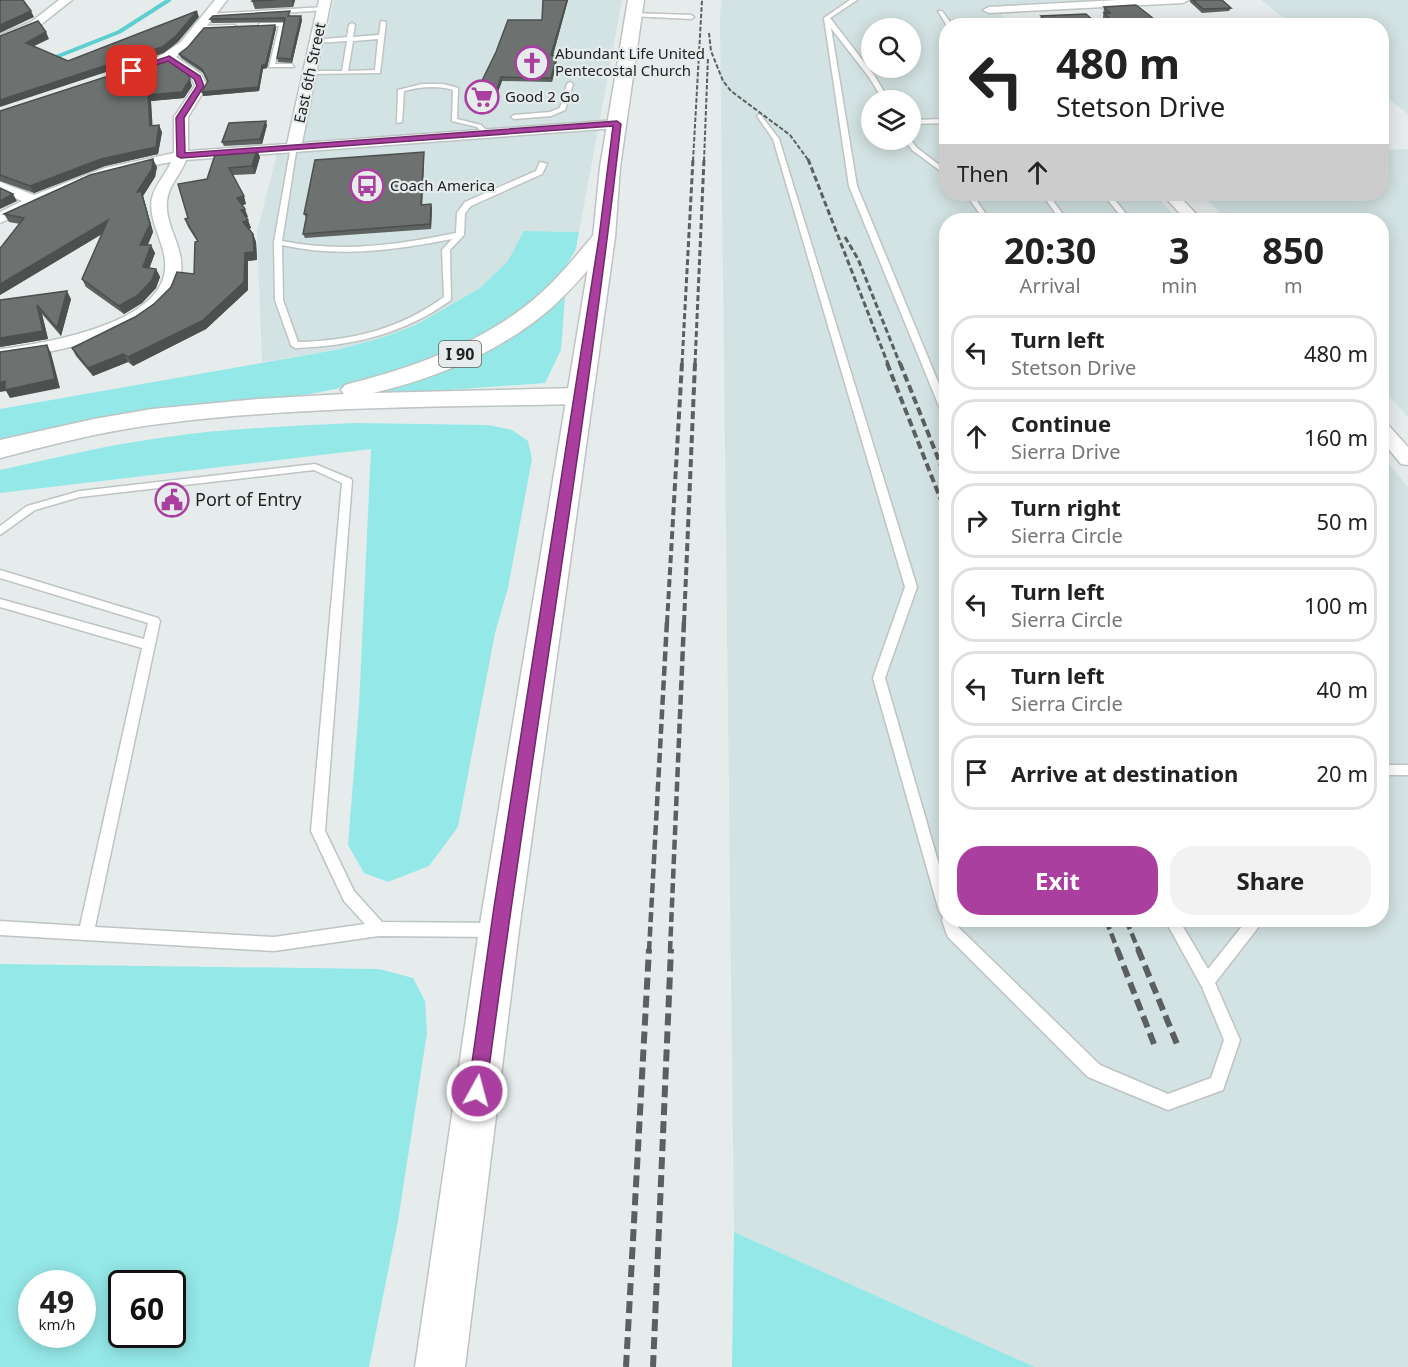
<!DOCTYPE html>
<html lang="en">
<head>
<meta charset="utf-8">
<style>
  :root { --surface:#fff; --page:#f2f2f2; --text:#222; --muted:#767676; --line:#e0e0e0; --accent:#aa3f9f }
  body { margin:0; font-family:"Noto Sans",sans-serif; background:var(--page); color:var(--text); height:100vh; display:flex; flex-direction:column; font-size:22px; white-space:nowrap }
  * { box-sizing:border-box; margin:0 }
  p { font-size:20px; color:var(--muted) }
  .icon { flex:none; width:33px; height:33px; fill:none; stroke:currentColor; stroke-width:2; stroke-linecap:round; stroke-linejoin:round }
  .map { position:relative; flex:1; overflow:hidden }
  .side { position:absolute; left:939px; top:213px; width:450px; height:714px; display:flex; flex-direction:column; background:var(--surface); border-radius:24px; box-shadow:0 3px 15px #0003 }
  .side>* { flex:none }
  .banner { position:absolute; left:939px; top:18px; width:450px; height:183px; border-radius:24px; box-shadow:0 3px 15px #0003; background:#fff; color:var(--text); overflow:hidden }
  .buttons { position:absolute; left:861px; top:18px; display:grid; gap:12px }
  .buttons a { display:grid; place-items:center; width:60px; height:60px; border-radius:50%; background:var(--surface); box-shadow:0 3px 15px #0003; font-size:30px }
  .speed { position:absolute; left:18px; top:1270px; display:flex; gap:12px; font-size:30px; font-weight:700; text-align:center }
  .speed>* { display:grid; place-content:center; width:78px; height:78px; border-radius:50%; background:var(--surface); box-shadow:0 3px 15px #0003; line-height:1 }
  .speed small { font-size:15px; font-weight:400 }
  .speed .limit { border:3px solid #111; border-radius:9px; background:#fff; color:#111 }
  .pin { position:absolute; display:grid; place-items:center; width:51px; height:51px; color:#fff; margin:-26px; border-radius:12px; box-shadow:0 3px 9px #0006 }
  .me { position:absolute; width:66px; margin:-33px; rotate:7deg; stroke-linejoin:round; filter:drop-shadow(0 0 4px #0008) }
  .turn { display:flex; align-items:center; gap:21px; height:126px; padding:0 18px; font-size:27px }
  .turn .icon { width:78px; height:78px; stroke-width:2.5 }
  .turn b { display:block; font-size:42px; line-height:51px }
  .then { display:flex; align-items:center; height:57px; padding:0 18px; background:#0003; gap:12px; font-size:22px }
  .eta { display:flex; justify-content:space-evenly; align-items:center; height:102px; text-align:center }
  .eta b { font-size:36px; font-weight:700; line-height:42px }
  .action { display:flex; gap:12px; margin-top:auto; padding:12px 18px }
  .action a { flex:1; height:69px; border-radius:24px; background:var(--accent); color:#fff; font-size:24px; font-weight:700; line-height:69px; text-align:center }
  .action a+a { background:var(--page); color:var(--text) }
  ul { padding:0; list-style:none }
  li { display:flex; align-items:center; gap:18px; height:75px; margin:0 12px 9px; padding:0 6px; border:3px solid var(--line); border-radius:24px }
  li div { flex:1 }
  li b { display:block; font-size:22px }
  li em { font-style:normal }
  .map>svg:first-child { display:block }
</style>
</head>
<body>
<div class="map">
<svg width="1408" height="1367" viewBox="0 0 1408 1367">
  <rect width="100%" height="100%" fill="#e6ecec"/>
  <path fill="#d3e2e2" fill-rule="evenodd" d="M334,0H622L579,232L524,231L509,261L480,288L416,325L384,337L341,349L262,362L257,232L277,153L301,152Z
    M722,0H1099L1026,4L1032,12L1001,14L1010,25L946,26V194H1155L1178,220H946V920H1382V456L1408,487V1367H1035L734,1232L720,15ZM872,28H910V68H872ZM872,100H910V140H872Z
    M1261,0H1408V114L1382,94V26L1293,25Z
    M1408,149V417L1382,388V220H1227L1202,194H1382V150Z"/>
  <path fill="#95e8e8" fill-rule="evenodd" d="M524,231L579,232L576,249L562,273L534,302L492,332L434,360L369,382L311,394L154,409L0,440V409L341,349L384,337L416,325L480,288L508,261Z
    M560,297H565L561,350L545,383L352,397L409,382Z
    M354,423L488,425L512,430L528,441L532,459L508,588L495,633L458,827L429,866L388,882L364,873L348,845L359,706L371,449L0,493V470C55,458 111,444 167,437C229,428 292,426 354,423Z
    M0,964L379,969L413,978L425,1001L427,1033L398,1221L369,1367H0ZM32,1284H82V1335H32ZM122,1284H172V1335H122Z
    M734,1232L1035,1367H732Z"/>
  <g fill="none" stroke-linecap="round" stroke-linejoin="round">
    <path stroke="#5ecfd0" stroke-width="4" d="M51,59L119,32L169,0"/>
    <defs>
      <path id="lane" d="M850,0H857L830,18L874,75L889,100H883L869,77L831,28L857,186L946,401V414L941,411L849,186L824,18Z
        M324,7L326,10L209,18L206,16L209,14Z
        M938,11H942L953,26H947Z
        M633,13L691,15L694,17L691,19L631,16Z
        M381,21L386,22L380,73L309,74L308,73L311,71H342L347,41L317,43L315,40L347,37L349,25L352,23L355,25L353,37L379,35ZM378,39L375,70L348,71L353,41Z
        M260,23H284L275,64H292L294,67H269L279,26H258Z
        M199,26L234,25L237,27L234,29H197Z
        M570,82L573,84L565,110L551,116L514,119L511,117L514,115L550,112L560,108L567,84Z
        M422,84H443L458,88L457,119L481,125L488,132L487,133H483L477,127L452,121L453,90C437,85 420,87 404,91L402,122L397,123L398,90Z
        M760,114L779,139L917,587L885,678L946,889V920H956L959,928L1100,1065L1168,1094L1211,1078L1224,1040L1202,987L1165,920H1179L1208,969L1247,920H1262L1260,925L1215,983L1240,1040L1223,1090L1168,1110L1088,1077L948,937L946,932L942,920L943,917L939,911L873,678L905,587L773,139L757,116Z
        M946,119V123L910,124V120Z
        M910,139L917,148L946,170V175L912,150L905,140Z
        M294,144L297,146L282,241C341,253 398,245 456,233L457,213L465,202L536,171L540,162L547,164L542,174L471,206L465,213L464,235L450,250L451,300C404,334 352,346 295,348L291,345L275,300L274,242L291,146ZM452,239L442,250L444,297C400,329 352,341 298,342L283,300L282,245C339,258 395,250 452,239Z
        M966,194H972L990,220H984Z
        M1042,194H1048L1067,220H1060Z
        M1103,194H1110L1131,220H1124Z
        M315,464L351,479L352,481L325,831L354,891L382,922L495,923L500,925L502,930L500,935L495,937L379,936L274,951L0,935V921L80,926L142,648L0,607V599L144,639L148,623L0,578V570L158,618L160,621L95,927L274,937L365,924L344,901L311,831L342,483L314,470L80,497L35,510L0,535V526L27,506L80,491Z
        M1382,765H1408V775H1382Z"/>
      <path id="street" d="M59,0H72L39,26L0,43V35L31,22Z
        M215,0H227L196,40L176,57L201,74L207,86L188,117V151L287,144L319,0H331L302,143L617,120L624,124L617,128L186,160C181,174 168,186 167,201C164,225 185,248 181,273C173,333 48,354 0,359V349C42,344 160,325 165,270C168,246 147,222 152,198C155,185 166,174 171,162L134,169L93,181L0,223V212L22,201L0,191V182L34,195L105,168L174,153V117L195,86L192,79L167,62L154,67L148,63L180,43Z
        M1118,0H1189L1183,3L989,13L983,10L989,7Z
        M1162,194H1177L1202,220H1186Z
        M1382,424L1389,426L1408,447V465L1401,464L1382,441Z"/>
      <path id="primary" d="M628,0H644L620,167L615,237L519,930L465,1367H415L479,930L593,237L600,167Z"/>
      <path id="highway" d="M604,231L612,232L615,237L612,242C592,265 573,289 550,309C500,352 436,378 373,393L579,388L588,390L592,396L588,402L579,404C437,407 293,406 151,425C100,432 50,445 0,458V440L94,419L152,409L258,399L344,394L341,390L345,385C412,368 479,345 533,300C557,280 576,256 596,232Z"/>
    </defs>
    <use href="#lane" stroke="#bec3c3" stroke-width="3"/>
    <use href="#street" stroke="#bec3c3" stroke-width="3"/>
    <use href="#primary" stroke="#bec3c3" stroke-width="3"/>
    <use href="#highway" stroke="#bec3c3" stroke-width="3"/>
    <use href="#lane" fill="#fff" fill-rule="evenodd"/>
    <use href="#street" fill="#fff" fill-rule="evenodd"/>
    <use href="#primary" fill="#fff" fill-rule="evenodd"/>
    <use href="#highway" fill="#fff" fill-rule="evenodd"/>
    <path stroke="#5c5f5f" stroke-width="2" stroke-dasharray="4.5 2" stroke-linecap="butt" d="M709,33L711,51L723,81L731,91L790,135L809,161
      M693,161L702,0
      M704,161L708,57"/>
    <path stroke="#5c5f5f" stroke-width="3" stroke-dasharray="6 3" stroke-linecap="butt" d="M808,159L888,364
      M845,237L858,259L900,364
      M682,364L693,159
      M695,364L704,159"/>
    <path stroke="#5c5f5f" stroke-width="4" stroke-dasharray="8 4" stroke-linecap="butt" d="M887,363L946,513
      M900,363L946,478
      M667,623L682,363
      M684,623L695,363"/>
    <path stroke="#5c5f5f" stroke-width="4.5" stroke-dasharray="10 4.5" stroke-linecap="butt" d="M1106,920L1118,951
      M1126,920L1139,951
      M649,951L667,621
      M670,951L684,621"/>
    <path stroke="#5c5f5f" stroke-width="6" stroke-dasharray="12 6" stroke-linecap="butt" d="M1117,949L1154,1044
      M1138,949L1177,1044
      M626,1367L649,949
      M653,1367L671,949"/>
  </g>
  <path fill="#5e6261" d="M253,0H295L293,7L255,9L252,1Z
    M543,0H568L553,55L557,60L552,82L502,81L493,105H473L472,101L542,20Z
    M1190,0H1222L1231,8L1229,11L1202,13L1190,2Z
    M1104,7L1162,26H1044L1040,21L1041,16L1096,23H1107L1103,18Z
    M291,15L290,16L302,20L292,63L278,62L277,58L284,22L212,23L210,19Z
    M276,28L267,68L263,69L259,91L203,96L207,82L203,73L181,58L179,54Z
    M192,86L184,98L151,101L152,125L162,132L158,154L105,166L34,193L0,181V111Z
    M267,125L262,144L224,146L222,142Z
    M216,152L260,157L255,174L233,175L246,204L242,205L248,217H246L251,228L249,229L253,234L256,242L257,260L248,261V290L206,329L133,366L128,362L93,376L76,356L72,348L135,317L194,274L197,241L188,227L185,219L188,218L207,179Z
    M424,157L422,205L431,204L432,209L431,229L305,238L303,234L306,218L304,214Z
    M157,167L155,177L143,196L153,232L148,245L155,253L149,268L156,269L160,277L156,288L142,303L124,314L86,287L82,279L102,234L0,295V248L2,246L20,224L9,222L4,214Z
    M71,299L61,336L42,314L48,339L0,347V300Z"/>
  <path fill="#4c504f" d="M292,0H295L293,7Z
    M567,0H568L552,59L551,55Z
    M31,11L34,17L0,33V25Z
    M197,11L199,17L178,42L164,53L0,107V100Z
    M301,16L302,20L292,63L291,59Z
    M275,25L276,28L267,68L263,69L259,91L203,96L202,92L262,65Z
    M46,32L49,39L28,49L26,43Z
    M557,56V60L552,82L551,78Z
    M501,77L502,81L493,105V101Z
    M190,79L192,86L184,98L151,101L153,132L150,126L148,95Z
    M266,121L267,125L262,144L260,139Z
    M159,125L162,132L158,154L105,166L34,193L30,186Z
    M257,149L260,157L255,174L252,166Z
    M424,152V157L422,209L421,205Z
    M153,159L157,167L155,177L143,196L153,232L144,253L140,245L137,192Z
    M13,194L17,201L0,209V201Z
    M244,196L246,204L240,206L237,198Z
    M431,204L432,209L431,229L430,224Z
    M245,209L248,217L244,218L241,210Z
    M108,220L112,228L0,295V284Z
    M248,220L251,228L246,230L243,222Z
    M253,234L256,242L257,260L248,261V290L206,329L133,366L128,357L245,253Z
    M151,245L155,253L147,275L143,267Z
    M156,269L160,277L156,288L142,303L124,314L119,306Z
    M67,291L71,299L61,336L57,328Z
    M37,305L42,314L48,339L0,347V338Z
    M47,345L51,353L60,388L10,398L6,391L0,392V383Z
    M123,354L128,362L93,376L88,368Z"/>
  <path fill="#6d7271" stroke="#4c504f" stroke-width="1.5" d="M0,0H23L31,11L0,25Z
    M253,0H276L252,1Z
    M543,0H567L551,55L557,56L551,78L501,77L493,101H472L496,52L508,20H542Z
    M1193,0H1222L1231,8L1203,9Z
    M1136,5L1149,15L1162,26H1051L1041,16L1086,14L1096,23H1108L1110,19L1104,13H1110L1104,7Z
    M197,11L176,36L162,47L0,100V36L38,21L46,32L26,43L68,61Z
    M290,11L288,16H301L291,59L277,58L285,18L210,19L213,16Z
    M275,25L266,64L262,65L258,87L202,92L208,81L202,69L179,54L188,47L204,28Z
    M164,58L188,74L190,79L182,92L148,95L150,126L159,125L156,147L101,159L30,186L0,175V111Z
    M266,121L260,139L222,142L229,123Z
    M257,149L252,166L229,168L244,196L237,198L245,209L241,210L248,220L243,222L253,234L254,252L245,253L244,282L202,321L128,357L123,354L88,368L72,348L135,317L154,304L171,287L177,272L194,274L195,242L198,241L185,219L188,218L178,184L207,179L216,152Z
    M424,152L421,205L431,204L430,224L303,234L307,214H304L315,160Z
    M153,159L152,169L137,192L141,191L150,224L140,245H151L143,267L156,269L152,280L138,295L119,306L82,279L108,220L0,284V248L2,246L24,218L4,214L90,175Z
    M0,188L13,194L0,201Z
    M67,291L57,328L37,305L43,331L0,338V300Z
    M47,345L55,379L5,390V381L0,383V352Z"/>
  <path fill="#aa3f9f" stroke="#6e2967" stroke-width="1.5" d="M169,56L200,76L204,86L184,118L185,153L617,121L621,124C584,447 528,768 486,1091L484,1098L477,1100L471,1098L468,1091L494,907L599,237L613,126L181,158L177,156L176,118L197,86L194,79L168,61L132,73L128,71Z"/>
  <defs>
    <symbol id="church-ring" viewBox="-11 -11 22 22"><circle r="9.5" fill="#e6ecec" stroke="#aa3f9f" stroke-width="1.5"/><path d="M-1.2-6h2.4v3.5h3.3v2.4h-3.3V6h-2.4V-.1h-3.3v-2.4h3.3Z" fill="#aa3f9f"/></symbol>
    <symbol id="supermarket-ring" viewBox="-11 -11 22 22"><circle r="9.5" fill="#e6ecec" stroke="#aa3f9f" stroke-width="1.5"/><path d="M-6-5.5h2.5l.6 2H6L4.5 2H-2.5L-4.4-4H-6ZM-1.5 3.2a1.3 1.3 0 1 0 .1 0ZM3 3.2a1.3 1.3 0 1 0 .1 0Z" fill="#aa3f9f"/></symbol>
    <symbol id="bus-ring" viewBox="-11 -11 22 22"><circle r="9.5" fill="#e6ecec" stroke="#aa3f9f" stroke-width="1.5"/><path d="M-5-6H5V4H4V6H2V4H-2V6H-4V4H-5ZM-3.5-4V0h7V-4ZM-3.5 1.2v1.5H-2V1.2ZM2 1.2v1.5H3.5V1.2Z" fill="#aa3f9f"/></symbol>
    <symbol id="civic-ring" viewBox="-11 -11 22 22"><circle r="9.5" fill="#e6ecec" stroke="#aa3f9f" stroke-width="1.5"/><path d="M-.6-6.5H3V-4.5H.6V-3L4-1V1h2V6H-6V1h2V-1L-.6-3ZM-1.2 2.5V6h2.4V2.5Z" fill="#aa3f9f"/></symbol>
  </defs>
  <g fill-rule="evenodd">
    <use href="#church-ring" x="513" y="44" width="38" height="38"/>
    <use href="#supermarket-ring" x="463" y="78" width="38" height="38"/>
    <use href="#bus-ring" x="348" y="167" width="38" height="38"/>
    <use href="#civic-ring" x="153" y="481" width="38" height="38"/>
  </g>
  <g text-anchor="middle" stroke-width="4.5" stroke-linejoin="round" paint-order="stroke">
    <g font-size="15" fill="#212323" stroke="#e6ecec" text-anchor="start">
      <text x="555" y="59">Abundant Life United<tspan x="555" dy="17">Pentecostal Church</tspan></text>
      <text x="505" y="102">Good 2 Go</text>
      <text x="390" y="191">Coach America</text>
    </g>
    <g font-size="15" fill="#212323" stroke="#e6ecec">
      <text transform="translate(310 73) rotate(-78)" y="5">East 6th Street</text>
    </g>
    <rect fill="#e6ecec" stroke="#5c5f5f" stroke-width="1.5" x="439" y="341" width="42" height="26" rx="4.5"/>
    <g font-size="16" font-weight="bold" fill="#212323">
      <text x="460" y="360">I 90</text>
    </g>
    <g font-size="18" fill="#212323" stroke="#e6ecec" text-anchor="start">
      <text x="195" y="506">Port of Entry</text>
    </g>
  </g>
</svg>
<div class="buttons">
<a><svg class="icon" aria-label="search" viewBox="0 0 24 24"><circle cx="10" cy="10" r="6"/><path d="M15 15l6 6"/></svg></a>
<a><svg class="icon" aria-label="layers" viewBox="0 0 24 24"><path d="M12 4l9 5-9 5-9-5zM3 14l9 5 9-5"/></svg></a>
</div>
<div class="speed"><div>49<small>km/h</small></div><div class="limit">60</div></div>
<div class="pin" style="left:132px;top:71px;background:#d93025"><svg class="icon" aria-label="arrive" viewBox="0 0 24 24"><path d="M6 21V4h12l-3 4 3 4H6"/></svg></div>
<svg class="me" style="left:477px;top:1091px" viewBox="-20 -20 40 40"><circle r="17" fill="#aa3f9f" stroke="#fff" stroke-width="3"/><path d="M0-11L8 9 0 5-8 9z" fill="#fff"/></svg>
<div class="banner">
<div class="turn"><svg class="icon" aria-label="left" viewBox="0 0 24 24"><path d="M17 20v-9H6M10 6l-5 5 5 5"/></svg><div><b>480 m</b>Stetson Drive</div></div>
<div class="then">Then<svg class="icon" aria-label="ahead" viewBox="0 0 24 24"><path d="M12 20V5M6 11l6-6 6 6"/></svg></div>
</div>
<section class="side">
<div class="eta">
<div><b>20:30</b><p>Arrival</p></div>
<div><b>3</b><p>min</p></div>
<div><b>850</b><p>m</p></div>
</div>
<ul>
<li><svg class="icon" aria-label="left" viewBox="0 0 24 24"><path d="M17 20v-9H6M10 6l-5 5 5 5"/></svg><div><b>Turn left</b><p>Stetson Drive</p></div><em>480 m</em></li>
<li><svg class="icon" aria-label="ahead" viewBox="0 0 24 24"><path d="M12 20V5M6 11l6-6 6 6"/></svg><div><b>Continue</b><p>Sierra Drive</p></div><em>160 m</em></li>
<li><svg class="icon" aria-label="right" viewBox="0 0 24 24"><path d="M7 20v-9h11M14 6l5 5-5 5"/></svg><div><b>Turn right</b><p>Sierra Circle</p></div><em>50 m</em></li>
<li><svg class="icon" aria-label="left" viewBox="0 0 24 24"><path d="M17 20v-9H6M10 6l-5 5 5 5"/></svg><div><b>Turn left</b><p>Sierra Circle</p></div><em>100 m</em></li>
<li><svg class="icon" aria-label="left" viewBox="0 0 24 24"><path d="M17 20v-9H6M10 6l-5 5 5 5"/></svg><div><b>Turn left</b><p>Sierra Circle</p></div><em>40 m</em></li>
<li><svg class="icon" aria-label="arrive" viewBox="0 0 24 24"><path d="M6 21V4h12l-3 4 3 4H6"/></svg><div><b>Arrive at destination</b></div><em>20 m</em></li>
</ul>
<div class="action"><a>Exit</a><a>Share</a></div>
</section>
</div>
</body>
</html>
